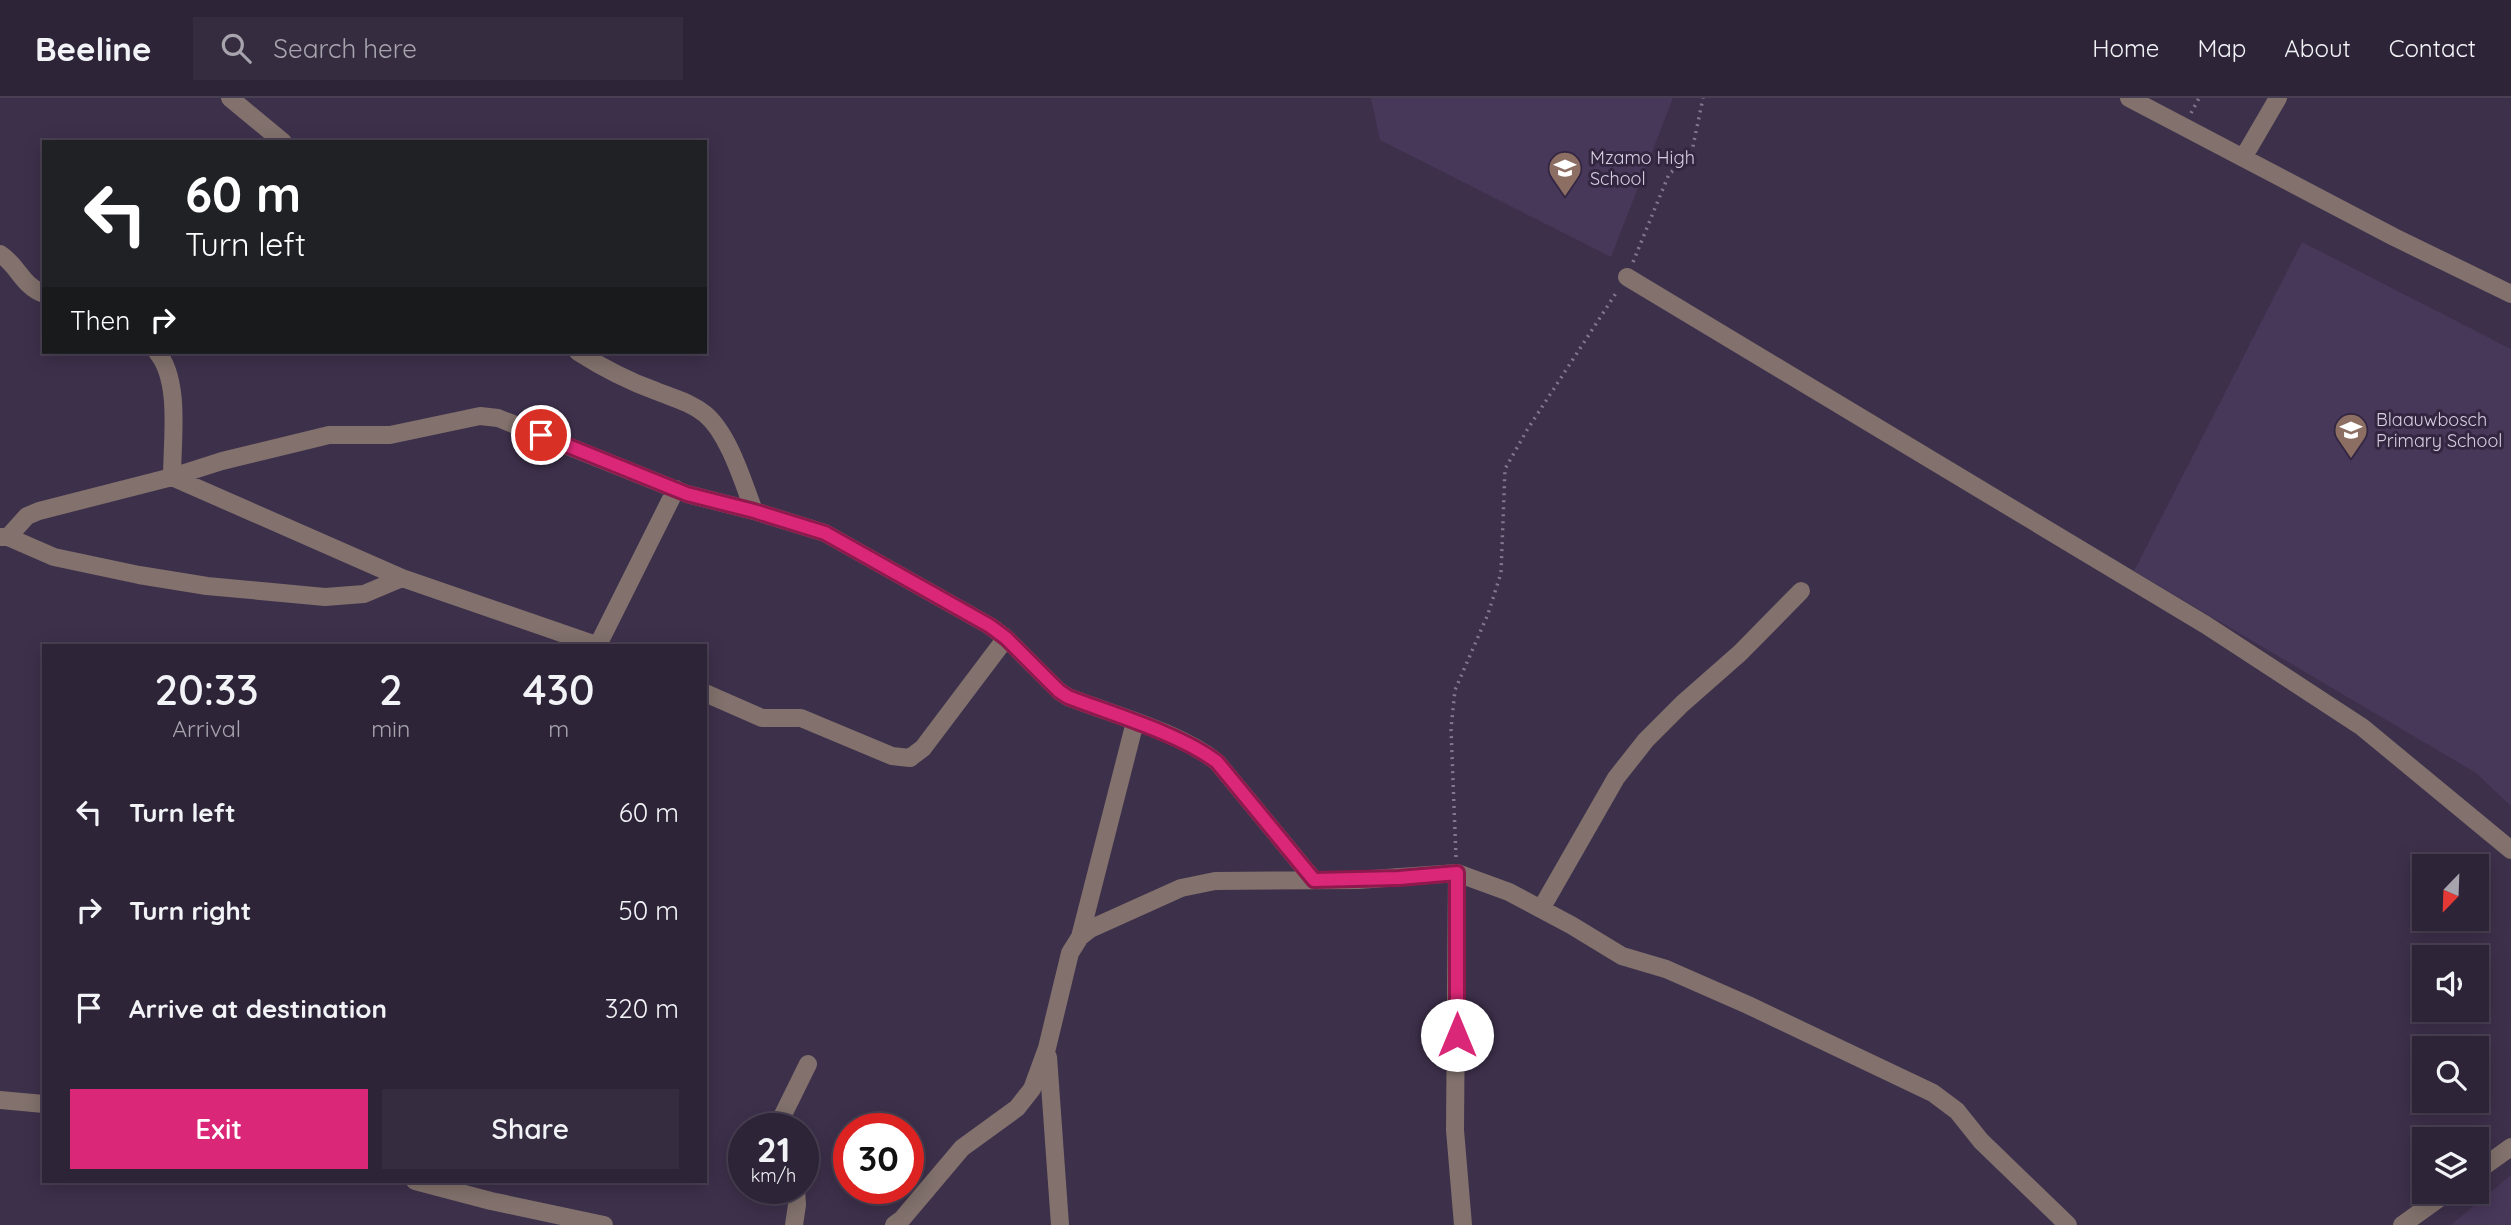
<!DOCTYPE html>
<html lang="en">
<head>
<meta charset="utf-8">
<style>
  :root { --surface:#2e2438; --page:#362c40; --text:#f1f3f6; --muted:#a7a4ae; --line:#494153; --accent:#db2777 }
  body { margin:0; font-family:Quicksand,sans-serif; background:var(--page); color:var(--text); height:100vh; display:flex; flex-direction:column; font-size:26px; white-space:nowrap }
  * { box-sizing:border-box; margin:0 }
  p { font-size:23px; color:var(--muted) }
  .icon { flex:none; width:38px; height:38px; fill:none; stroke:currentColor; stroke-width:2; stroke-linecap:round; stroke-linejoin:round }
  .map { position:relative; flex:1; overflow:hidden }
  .drawer { position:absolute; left:42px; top:546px; width:665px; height:539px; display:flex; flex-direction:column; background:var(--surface); border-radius:0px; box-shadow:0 4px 18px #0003,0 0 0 2px var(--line) }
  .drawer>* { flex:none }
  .hud { position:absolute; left:42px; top:42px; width:665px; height:214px; border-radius:0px; box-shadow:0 4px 18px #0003,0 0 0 2px var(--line); background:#202124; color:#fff; overflow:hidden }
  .needle { width:46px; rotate:203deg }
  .tools { position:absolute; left:2412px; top:756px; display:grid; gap:14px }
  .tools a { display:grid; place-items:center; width:77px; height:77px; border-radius:0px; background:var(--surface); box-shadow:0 4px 18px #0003,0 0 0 2px var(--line); font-size:35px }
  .speed { position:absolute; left:728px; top:1015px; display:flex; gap:14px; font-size:35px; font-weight:700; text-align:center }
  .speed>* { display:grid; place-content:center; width:91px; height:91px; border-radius:50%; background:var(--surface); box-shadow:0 4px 18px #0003,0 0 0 2px var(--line); line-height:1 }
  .speed small { font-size:18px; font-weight:400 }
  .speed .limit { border:10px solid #d22; background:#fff; color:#111 }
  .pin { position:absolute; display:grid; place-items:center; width:60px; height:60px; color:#fff; margin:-30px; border:4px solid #fff; border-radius:50%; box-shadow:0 2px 7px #0007 }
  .me { position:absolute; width:77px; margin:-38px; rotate:0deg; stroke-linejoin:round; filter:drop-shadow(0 0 5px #0008) }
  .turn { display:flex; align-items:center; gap:24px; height:147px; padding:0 28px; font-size:32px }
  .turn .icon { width:91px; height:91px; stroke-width:2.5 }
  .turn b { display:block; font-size:49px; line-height:60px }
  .then { display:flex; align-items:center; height:66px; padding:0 28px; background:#0003; gap:14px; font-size:26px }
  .eta { display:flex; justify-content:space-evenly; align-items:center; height:119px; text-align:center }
  .eta b { font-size:42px; font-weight:600; line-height:49px }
  .primary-button { display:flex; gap:14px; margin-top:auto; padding:14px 28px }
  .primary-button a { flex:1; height:80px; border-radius:0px; background:var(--accent); color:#fff; font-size:28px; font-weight:600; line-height:80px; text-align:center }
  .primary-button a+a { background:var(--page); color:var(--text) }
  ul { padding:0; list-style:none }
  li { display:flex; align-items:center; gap:21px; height:98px; padding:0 28px }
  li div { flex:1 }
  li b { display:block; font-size:26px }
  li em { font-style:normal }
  header { display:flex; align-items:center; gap:42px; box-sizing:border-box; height:98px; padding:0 35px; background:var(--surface); border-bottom:2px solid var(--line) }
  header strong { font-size:33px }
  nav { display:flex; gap:38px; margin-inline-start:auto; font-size:24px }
  .search { width:490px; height:63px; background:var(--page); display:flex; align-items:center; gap:18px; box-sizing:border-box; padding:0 24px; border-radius:0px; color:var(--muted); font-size:26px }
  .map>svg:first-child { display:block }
</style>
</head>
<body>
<header>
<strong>Beeline</strong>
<div class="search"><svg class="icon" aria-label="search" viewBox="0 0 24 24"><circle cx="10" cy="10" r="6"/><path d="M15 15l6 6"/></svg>Search here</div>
<nav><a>Home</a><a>Map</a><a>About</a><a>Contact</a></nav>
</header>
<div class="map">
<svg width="2511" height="1127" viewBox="0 0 2511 1127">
  <rect width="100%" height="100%" fill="#3d304b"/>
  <path fill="#473759" d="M1371,0H1673L1611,159L1380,42Z
    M2302,144L2511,251V708L2476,675L2134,473Z
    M2511,1077V1127H2451Z"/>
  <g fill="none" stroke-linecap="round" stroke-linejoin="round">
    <path stroke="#82778d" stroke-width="3.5" stroke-dasharray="2 5" stroke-linecap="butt" d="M2191,15L2199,0
      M1633,164L1669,76L1691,58L1703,0
      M1456,759L1451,631L1455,592L1488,516L1501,475L1505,371L1527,332L1618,192"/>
    <path stroke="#82716c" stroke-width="18" d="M230,0L283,44
      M2129,0L2394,139L2511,196
      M2243,60L2278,0
      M0,156C18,167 22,188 44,196
      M1627,179L2206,527L2362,629L2511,752
      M157,254C181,283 172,342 172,379L402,480L599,548
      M578,254C603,270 628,283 656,293C673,300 690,304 705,316C729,336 743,384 754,413
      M0,439H8L54,459L139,477L207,488L325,499L364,496L402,480
      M8,439L27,418L39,413L172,379L222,363L329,337H390L480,318L498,320L687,396L754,413L825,435L990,528L1006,540L1059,593L1068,599C1114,617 1179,634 1217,664L1314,782
      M598,547L676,391
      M705,595L762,620H801L892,658L910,660L923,650L1006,540
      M1457,775L1455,1032L1463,1127
      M1541,811L1616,680L1646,642L1682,606L1740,555L1801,493
      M1080,839L1135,624
      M1048,959L1060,1127
      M0,1002L44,1006
      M776,1031L808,966
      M2476,1074L2511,1049
      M415,1083L491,1103L604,1127
      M794,1127L797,1107L796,1090
      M894,1127L902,1121L962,1050L1017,1010L1032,991L1047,950L1070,855L1080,839L1090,831L1181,790L1215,783L1358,782L1457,775L1509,794L1571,827L1622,858L1666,871L1748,907L1933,995L1957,1013L1981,1043L2068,1127
      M2402,1127L2448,1094"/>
  </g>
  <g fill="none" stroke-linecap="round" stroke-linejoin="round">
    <defs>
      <path id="route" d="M541,337L687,396L754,413L825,435L990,528L1006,540L1059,593L1068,599C1112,616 1181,636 1217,664L1314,782L1399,780L1457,775V937"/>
    </defs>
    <use href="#route" stroke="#8e194d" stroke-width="18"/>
    <use href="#route" stroke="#db2777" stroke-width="12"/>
  </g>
  <defs>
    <symbol id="school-pin" viewBox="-11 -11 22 30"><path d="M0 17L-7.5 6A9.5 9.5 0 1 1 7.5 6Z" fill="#8d6e63" stroke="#332641"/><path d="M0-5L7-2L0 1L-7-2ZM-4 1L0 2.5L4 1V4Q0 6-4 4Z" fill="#fff"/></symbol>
  </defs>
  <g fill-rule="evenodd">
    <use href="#school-pin" x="1546" y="51" width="38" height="52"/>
    <use href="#school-pin" x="2332" y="313" width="38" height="52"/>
  </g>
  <g text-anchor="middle" stroke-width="6" stroke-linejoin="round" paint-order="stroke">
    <g font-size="18" fill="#d7cfe0" stroke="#332641" text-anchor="start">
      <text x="1590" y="66">Mzamo High<tspan x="1590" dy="21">School</tspan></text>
      <text x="2376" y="328">Blaauwbosch<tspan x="2376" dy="21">Primary School</tspan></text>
    </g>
  </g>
</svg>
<div class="tools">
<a><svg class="needle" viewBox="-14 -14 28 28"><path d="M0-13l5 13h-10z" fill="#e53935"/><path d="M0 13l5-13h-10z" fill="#a7a4ae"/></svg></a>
<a><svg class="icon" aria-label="sound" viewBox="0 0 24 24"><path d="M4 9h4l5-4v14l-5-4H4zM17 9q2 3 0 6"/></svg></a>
<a><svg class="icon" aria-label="search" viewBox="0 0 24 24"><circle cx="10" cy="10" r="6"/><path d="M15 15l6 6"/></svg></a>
<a><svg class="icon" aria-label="layers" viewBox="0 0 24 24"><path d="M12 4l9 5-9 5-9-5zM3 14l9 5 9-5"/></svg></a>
</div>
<div class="speed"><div>21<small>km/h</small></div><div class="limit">30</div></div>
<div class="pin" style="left:541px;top:337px;background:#d93025"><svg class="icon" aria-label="arrive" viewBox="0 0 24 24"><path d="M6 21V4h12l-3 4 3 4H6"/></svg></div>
<svg class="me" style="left:1457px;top:937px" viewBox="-20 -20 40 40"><circle r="19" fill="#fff"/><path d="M0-13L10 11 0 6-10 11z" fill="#db2777"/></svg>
<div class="hud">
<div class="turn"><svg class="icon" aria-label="left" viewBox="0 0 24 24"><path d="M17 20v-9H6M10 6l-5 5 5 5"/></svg><div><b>60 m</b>Turn left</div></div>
<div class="then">Then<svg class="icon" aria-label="right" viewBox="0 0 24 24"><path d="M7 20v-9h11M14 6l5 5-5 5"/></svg></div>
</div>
<section class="drawer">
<div class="eta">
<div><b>20:33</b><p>Arrival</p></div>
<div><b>2</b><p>min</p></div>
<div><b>430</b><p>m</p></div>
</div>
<ul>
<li><svg class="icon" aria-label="left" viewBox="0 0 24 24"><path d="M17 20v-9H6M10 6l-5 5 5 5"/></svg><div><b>Turn left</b></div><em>60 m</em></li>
<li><svg class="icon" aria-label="right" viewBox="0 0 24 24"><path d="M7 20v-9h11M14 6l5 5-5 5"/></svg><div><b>Turn right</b></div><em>50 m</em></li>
<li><svg class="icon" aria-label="arrive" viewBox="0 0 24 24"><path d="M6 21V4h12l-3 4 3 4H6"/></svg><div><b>Arrive at destination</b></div><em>320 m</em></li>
</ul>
<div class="primary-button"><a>Exit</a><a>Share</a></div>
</section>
</div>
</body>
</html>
